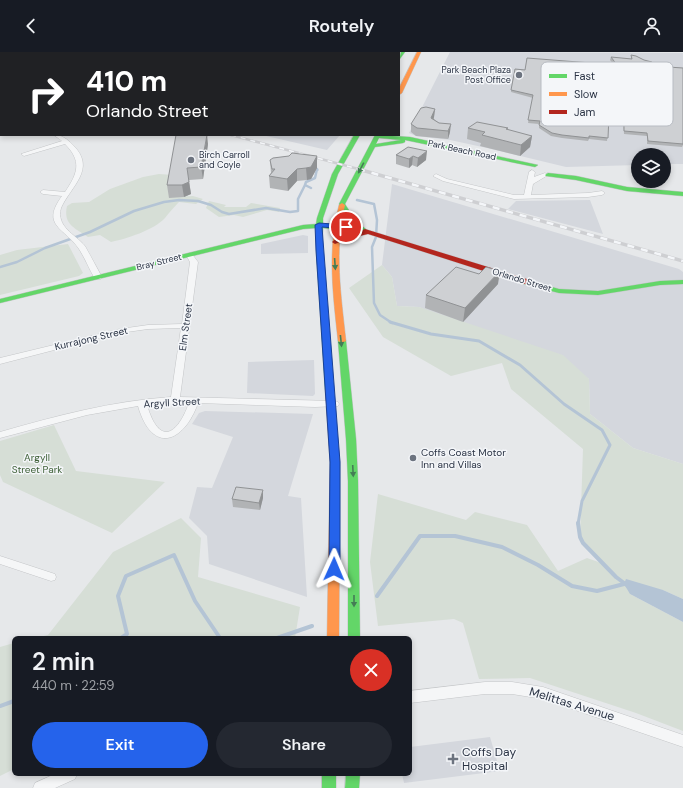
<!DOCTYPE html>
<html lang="en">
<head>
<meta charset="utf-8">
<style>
  :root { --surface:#171b24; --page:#242831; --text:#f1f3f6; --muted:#9ea1a6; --accent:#2563eb }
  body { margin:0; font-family:"DM Sans",sans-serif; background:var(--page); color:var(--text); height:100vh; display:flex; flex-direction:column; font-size:15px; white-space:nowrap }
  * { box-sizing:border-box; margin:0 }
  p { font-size:13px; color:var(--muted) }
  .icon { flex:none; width:22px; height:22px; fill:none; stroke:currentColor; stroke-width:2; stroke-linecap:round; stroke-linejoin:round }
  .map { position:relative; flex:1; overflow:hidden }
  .sheet { position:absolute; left:12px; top:584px; width:400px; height:140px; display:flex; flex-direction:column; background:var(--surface); border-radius:6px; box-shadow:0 2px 6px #0003 }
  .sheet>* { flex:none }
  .top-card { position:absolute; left:0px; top:0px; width:400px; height:84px; box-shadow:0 2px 6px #0003; background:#202124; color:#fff; overflow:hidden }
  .controls { position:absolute; left:631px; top:96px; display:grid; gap:8px }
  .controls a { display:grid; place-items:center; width:40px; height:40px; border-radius:50%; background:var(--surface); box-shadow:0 2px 6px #0003; font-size:20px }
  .pin { position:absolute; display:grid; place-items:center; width:34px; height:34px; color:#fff; margin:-17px; border:2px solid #fff; border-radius:50%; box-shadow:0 1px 4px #0007 }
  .me { position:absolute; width:44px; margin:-22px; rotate:1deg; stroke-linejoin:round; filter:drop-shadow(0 0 3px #0008) }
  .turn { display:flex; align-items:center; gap:14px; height:84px; padding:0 20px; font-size:18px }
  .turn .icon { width:52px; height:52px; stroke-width:2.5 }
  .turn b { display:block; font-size:28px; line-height:34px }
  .round { display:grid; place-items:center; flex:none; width:42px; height:42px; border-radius:21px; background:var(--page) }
  .headline { display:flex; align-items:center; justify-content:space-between; height:68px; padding:0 20px }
  h1 { font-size:24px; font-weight:600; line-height:30px }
  .cta { display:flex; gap:8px; margin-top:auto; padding:8px 20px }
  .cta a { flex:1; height:46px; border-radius:24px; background:var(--accent); color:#fff; font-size:16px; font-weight:600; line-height:46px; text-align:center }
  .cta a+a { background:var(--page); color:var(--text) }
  header { display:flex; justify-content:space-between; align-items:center; height:52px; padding:0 20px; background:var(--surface); font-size:18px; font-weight:600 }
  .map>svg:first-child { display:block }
</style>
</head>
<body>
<header><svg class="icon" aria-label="back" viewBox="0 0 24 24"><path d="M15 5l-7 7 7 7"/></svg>Routely<svg class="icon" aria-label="person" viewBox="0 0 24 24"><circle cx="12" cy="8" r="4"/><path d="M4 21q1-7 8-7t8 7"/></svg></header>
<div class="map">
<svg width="683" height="736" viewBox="0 0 683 736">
  <rect width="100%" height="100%" fill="#e6e8ea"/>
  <path fill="#d4d7dd" d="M450,0L683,1V112H664V103H638V113L566,115L487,96L450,88L416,84L409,81Z
    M262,83H340L327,98Z
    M392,132L679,217L683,220V412L633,396L590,362L589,327L419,255L397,254L392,225L382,213Z
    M590,148L603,182L508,157L516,149Z
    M303,183L308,184V201L261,202V192Z
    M314,308L315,342L313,344L247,341L248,310Z
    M205,359L313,362L288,444L301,446L307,545L209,512L207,484L189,466L197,435L212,436L233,385L192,372L199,361Z
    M490,685L500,719L404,731L402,722H410V695Z"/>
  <path fill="#d6ded6" d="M159,122L173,123L169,145L193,144L203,147L196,152L179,150C174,155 169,161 165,166C154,178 126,187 111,190L100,183L88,185C74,176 63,172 67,154L72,151L89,150L110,137L143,125Z
    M209,149L226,153L224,155H246L251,151L280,156L279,160L267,158L243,165L234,163L219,165L206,156Z
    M68,192L83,221L79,224L0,243V203L17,198Z
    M382,213L392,225L397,254L419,255L563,303L589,327L590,362L633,396L683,412V547L663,538L630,542L683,570V679L636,661L530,626L479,627L463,571L454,567L378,574L370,510L378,442L466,468L475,460L527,473L558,519L587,506L604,512L580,486L583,397L511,337L502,311L451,324L383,285L349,236Z
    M54,373L76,419L165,430L112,481L3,430L0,423V389Z
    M181,466L201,486L198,525L300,555L295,586H35L48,583L113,500Z
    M14,591V717L0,724V595Z"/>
  <path fill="#b4c4d5" d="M626,527L663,538L683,547V570L630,542L624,532Z"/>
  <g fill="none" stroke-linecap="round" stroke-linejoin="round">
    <path stroke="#b4c4d5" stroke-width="1.5" d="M204,0L210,1
      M315,115L318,118"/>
    <path stroke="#b4c4d5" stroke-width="2.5" d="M311,136L305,133L306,130L315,126L317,117
      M357,148L374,152L377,168L376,185L372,195L374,251L380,263L392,271
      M0,215L17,210L45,196L90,180L134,159L164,150L179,148L198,149L211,153L222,160L229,162L266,156L290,160L298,159V147L305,133"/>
    <path stroke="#b4c4d5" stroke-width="3" d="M390,270L431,282L479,289L520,313L564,352L602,378L610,393L582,449L578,472"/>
    <path stroke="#b4c4d5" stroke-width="4" d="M578,471L580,485L583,491L616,525L628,534
      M377,544L420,484H455L502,495L538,513L572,534L597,539L624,532
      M121,586L127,582L118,544L126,524L174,503L195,549L220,586
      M277,586L312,574
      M0,654L14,649"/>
    <defs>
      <path id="street" d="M0,39H1V43H0Z
        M0,70H1V74H0Z
        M54,83C62,83 67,87 73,93C97,117 71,134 61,156C56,175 75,182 85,194C91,204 96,215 102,225L101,227H95C89,217 85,206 79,197C65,176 40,174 62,144L43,142L40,140L43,138L65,140C78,121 82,109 65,92L24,104L21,102L62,89Z
        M532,118L535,120L534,125L545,121L548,123L533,132L531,143L588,141L602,139L605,141L602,143L588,145L514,147L443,129L433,124L436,122L447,127L514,143H524L529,120Z
        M190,201L192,202L198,210L180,345L335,349L338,350L339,352L338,354L315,355L198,351C184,391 152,403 138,354L87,363L0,386V380C56,364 112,349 171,345L181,276L148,277L120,281L0,312V306L120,277L148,273L182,272L190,210L186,203ZM189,351C177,384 159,394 147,353Z
        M0,504L55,522L56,525L55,528L51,529L0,512Z
        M485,630H512L543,635L683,683V695L543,647L512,642H485L410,651V639Z
        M55,722H77L75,727L55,736H33L35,731Z"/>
      <path id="fast" d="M401,0H405L399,8Z
        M354,83H360L338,122L323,166V172L357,176L351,170L339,152L375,83L410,85L538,113L535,115L405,88V90L403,91L375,95L345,152L355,168L368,179L365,181L323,176L322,198L333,337L332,339H326L325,337L316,198V176L303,177L0,251V247L303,173L316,172L317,166L332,122ZM379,86L401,88L376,92Z
        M548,121L576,124L627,135L683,140V144L627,139L576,128L546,124L545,123Z
        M524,228H527L559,237L598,239L660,229L683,228V232L660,233L598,243L559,241L524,232Z
        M339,287H345L346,289L356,387L358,429L360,586H348V429L346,387L338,289Z
        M322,722H336V736H322Z
        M346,722H360L359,736H345Z"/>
      <path id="slow" d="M417,0H421L402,41L399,43V36Z
        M342,151L345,153C334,198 341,243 346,289L342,291L338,289C333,243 327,198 339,153Z
        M329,334L333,337L340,411L339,586H327L330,411L325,337Z"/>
      <path id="jam" d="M365,177L530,228L531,230L530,232H524L368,182L347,187L335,192L332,190C341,182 356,181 365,177Z"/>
    </defs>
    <use href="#street" stroke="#c4c6c8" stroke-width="1"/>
    <use href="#fast" stroke="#c4c6c8" stroke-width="1"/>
    <use href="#slow" stroke="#c4c6c8" stroke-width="1"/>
    <use href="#jam" stroke="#c4c6c8" stroke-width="1"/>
    <use href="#street" fill="#f5f6f7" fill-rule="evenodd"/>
    <use href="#fast" fill="#63d668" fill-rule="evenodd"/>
    <use href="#slow" fill="#ff974d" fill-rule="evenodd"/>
    <use href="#jam" fill="#b3261e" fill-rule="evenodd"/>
    <defs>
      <path id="rail-far1" d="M231,83L362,118"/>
      <path id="rail" d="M358,117L683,209"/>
    </defs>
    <use href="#rail-far1" stroke="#cecfd2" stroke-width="2.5"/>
    <use href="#rail" stroke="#cecfd2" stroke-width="3.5"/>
    <use href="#rail-far1" stroke="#f4f6f9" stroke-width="1.5" stroke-dasharray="5" stroke-linecap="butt"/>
    <use href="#rail" stroke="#f4f6f9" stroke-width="2.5" stroke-dasharray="7" stroke-linecap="butt"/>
  </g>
  <path fill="#b1b3b5" d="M631,3L653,14L683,16V93L682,95L647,92V84L624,82L623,67L609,66L607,89L589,87L588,89L562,86L551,84L539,76V72L528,71L533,46L511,40L515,17L525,18L614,13L610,8L611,5L631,7Z
    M435,57L434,65V67L450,80L448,87L416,84L411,80V72Z
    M468,76L507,78L532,84L530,95L520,104L480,94L481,91L467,87Z
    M208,92L203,127L189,128L191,142L184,145L169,146L167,133Z
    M408,95L426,108L417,115L412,113L409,116L396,112V103Z
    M270,108L317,116L311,127L307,128L297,129L288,139L270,136L269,124L271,121Z
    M498,232L463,270L425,256L426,243Z
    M263,438V446L260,458L233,455L232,447Z"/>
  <path fill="#909294" d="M435,57L434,65L431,74V66Z
    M451,72L450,80L448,87V79Z
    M207,83L208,92L203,127L201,115Z
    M532,84L530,95L520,104L521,93Z
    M427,99L426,108L417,115L418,106Z
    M317,104V116L311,127L307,128L306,116Z
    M413,104L412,113L409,116V107Z
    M297,117V129L288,139L287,127Z
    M189,130L191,142L184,145L182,133Z
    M500,219L498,232L463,270L465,256Z
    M263,438V446L260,458L259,451Z"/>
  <path fill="#ced0d3" stroke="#909294" d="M631,3L636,4L644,8L652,10L653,14L683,16V92L648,89L647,81L624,79V64L609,63L608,86L589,84V86L562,83L552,81L539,73L540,69L528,68L533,43L511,38L515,17L525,18L527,6L617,13L611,5L632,7Z
    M426,55L435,57L431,66L439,71L451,72L448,79L417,76L411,72L421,56Z
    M477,70L508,76L506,77L532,84L521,93L482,83L485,80L468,76Z
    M176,83H207L201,115L187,116L189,130L182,133H167Z
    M408,95L427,99L418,106L413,104L409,107L396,103Z
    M292,101L317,104L311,115L306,116L297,117L287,127L269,124L275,117H272L270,108L273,106L289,104Z
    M456,215L479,222L486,215L500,219L465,256L426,243Z
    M236,435L263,438L259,451L232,447Z"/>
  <defs><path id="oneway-solid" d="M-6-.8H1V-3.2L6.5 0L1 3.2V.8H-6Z"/></defs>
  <g fill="#447d55">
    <use href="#oneway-solid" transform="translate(361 116) rotate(118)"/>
    <use href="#oneway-solid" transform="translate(335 212) rotate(86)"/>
    <use href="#oneway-solid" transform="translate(341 289) rotate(84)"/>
    <use href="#oneway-solid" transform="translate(353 419) rotate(87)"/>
    <use href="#oneway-solid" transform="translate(354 549) rotate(90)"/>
  </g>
  <path fill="#2563eb" stroke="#184099" d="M319,171L346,173L350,175L346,177L322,175L340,410V517L338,520L334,521L330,520L329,517L330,410L316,198L315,173Z"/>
  <g fill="#6c737f" stroke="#f4f6f9" stroke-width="1.5">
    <circle cx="519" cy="23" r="4"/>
    <circle cx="191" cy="108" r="4"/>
    <circle cx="413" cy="406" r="4"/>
    <path d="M451 701h4v4h4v4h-4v4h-4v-4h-4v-4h4z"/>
  </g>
  <g text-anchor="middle" stroke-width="3" stroke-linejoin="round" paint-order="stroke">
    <g font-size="9" fill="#2b3445" stroke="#f4f6f9" text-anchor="end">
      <text x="511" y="21">Park Beach Plaza<tspan x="511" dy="10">Post Office</tspan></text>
      <text x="199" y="106" text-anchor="start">Birch Carroll<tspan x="199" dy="10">and Coyle</tspan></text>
    </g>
    <g font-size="9" fill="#2b3445" stroke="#f4f6f9">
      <text transform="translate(462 98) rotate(12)" y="3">Park Beach Road</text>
      <text transform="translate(159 210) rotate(-14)" y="3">Bray Street</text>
      <text transform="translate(522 228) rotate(17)" y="3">Orlando Street</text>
    </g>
    <g font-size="10" fill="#2b3445" stroke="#f4f6f9">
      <text transform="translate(185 275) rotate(-82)" y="4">Elm Street</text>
      <text transform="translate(91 286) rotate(-13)" y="4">Kurrajong Street</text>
      <text transform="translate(172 350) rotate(-3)" y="4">Argyll Street</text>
    </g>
    <g font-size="10" fill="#2b3445" stroke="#f4f6f9" text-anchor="start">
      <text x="421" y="404">Coffs Coast Motor<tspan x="421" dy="12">Inn and Villas</tspan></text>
    </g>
    <g font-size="10" fill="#3f6138" stroke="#f4f6f9">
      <text x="37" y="409">Argyll<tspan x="37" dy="12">Street Park</tspan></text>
    </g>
    <g font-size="12" fill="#2b3445" stroke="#f4f6f9">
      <text transform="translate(572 652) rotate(17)" y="4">Melittas Avenue</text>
    </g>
    <g font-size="12" fill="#2b3445" stroke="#f4f6f9" text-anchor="start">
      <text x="462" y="704">Coffs Day<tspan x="462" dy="14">Hospital</tspan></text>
    </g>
  </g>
  <rect x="541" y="10" width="132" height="64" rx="6" fill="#f4f6f9" stroke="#b8bcc3" stroke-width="1"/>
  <rect x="549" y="22" width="18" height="4" fill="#63d668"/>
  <rect x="549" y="40" width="18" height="4" fill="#ff974d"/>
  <rect x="549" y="58" width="18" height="4" fill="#b3261e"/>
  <g font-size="11" fill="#2b3445">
    <text x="574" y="28">Fast</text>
    <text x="574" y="46">Slow</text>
    <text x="574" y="64">Jam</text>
  </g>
</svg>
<div class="controls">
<a><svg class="icon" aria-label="layers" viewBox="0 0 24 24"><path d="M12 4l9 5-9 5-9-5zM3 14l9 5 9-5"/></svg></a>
</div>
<div class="pin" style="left:346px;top:175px;background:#d93025"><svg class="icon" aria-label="arrive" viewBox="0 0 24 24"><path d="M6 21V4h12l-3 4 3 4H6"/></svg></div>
<svg class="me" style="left:334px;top:517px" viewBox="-20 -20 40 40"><path d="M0-17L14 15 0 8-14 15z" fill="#2563eb" stroke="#fff" stroke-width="4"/></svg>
<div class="top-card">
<div class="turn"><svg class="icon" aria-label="right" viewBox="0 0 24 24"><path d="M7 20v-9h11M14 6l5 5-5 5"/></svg><div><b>410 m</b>Orlando Street</div></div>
</div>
<section class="sheet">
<div class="headline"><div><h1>2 min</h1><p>440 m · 22:59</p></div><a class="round" style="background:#d93025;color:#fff"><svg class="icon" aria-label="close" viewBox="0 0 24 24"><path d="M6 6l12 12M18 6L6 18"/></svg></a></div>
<div class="cta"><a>Exit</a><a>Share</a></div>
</section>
</div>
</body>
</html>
